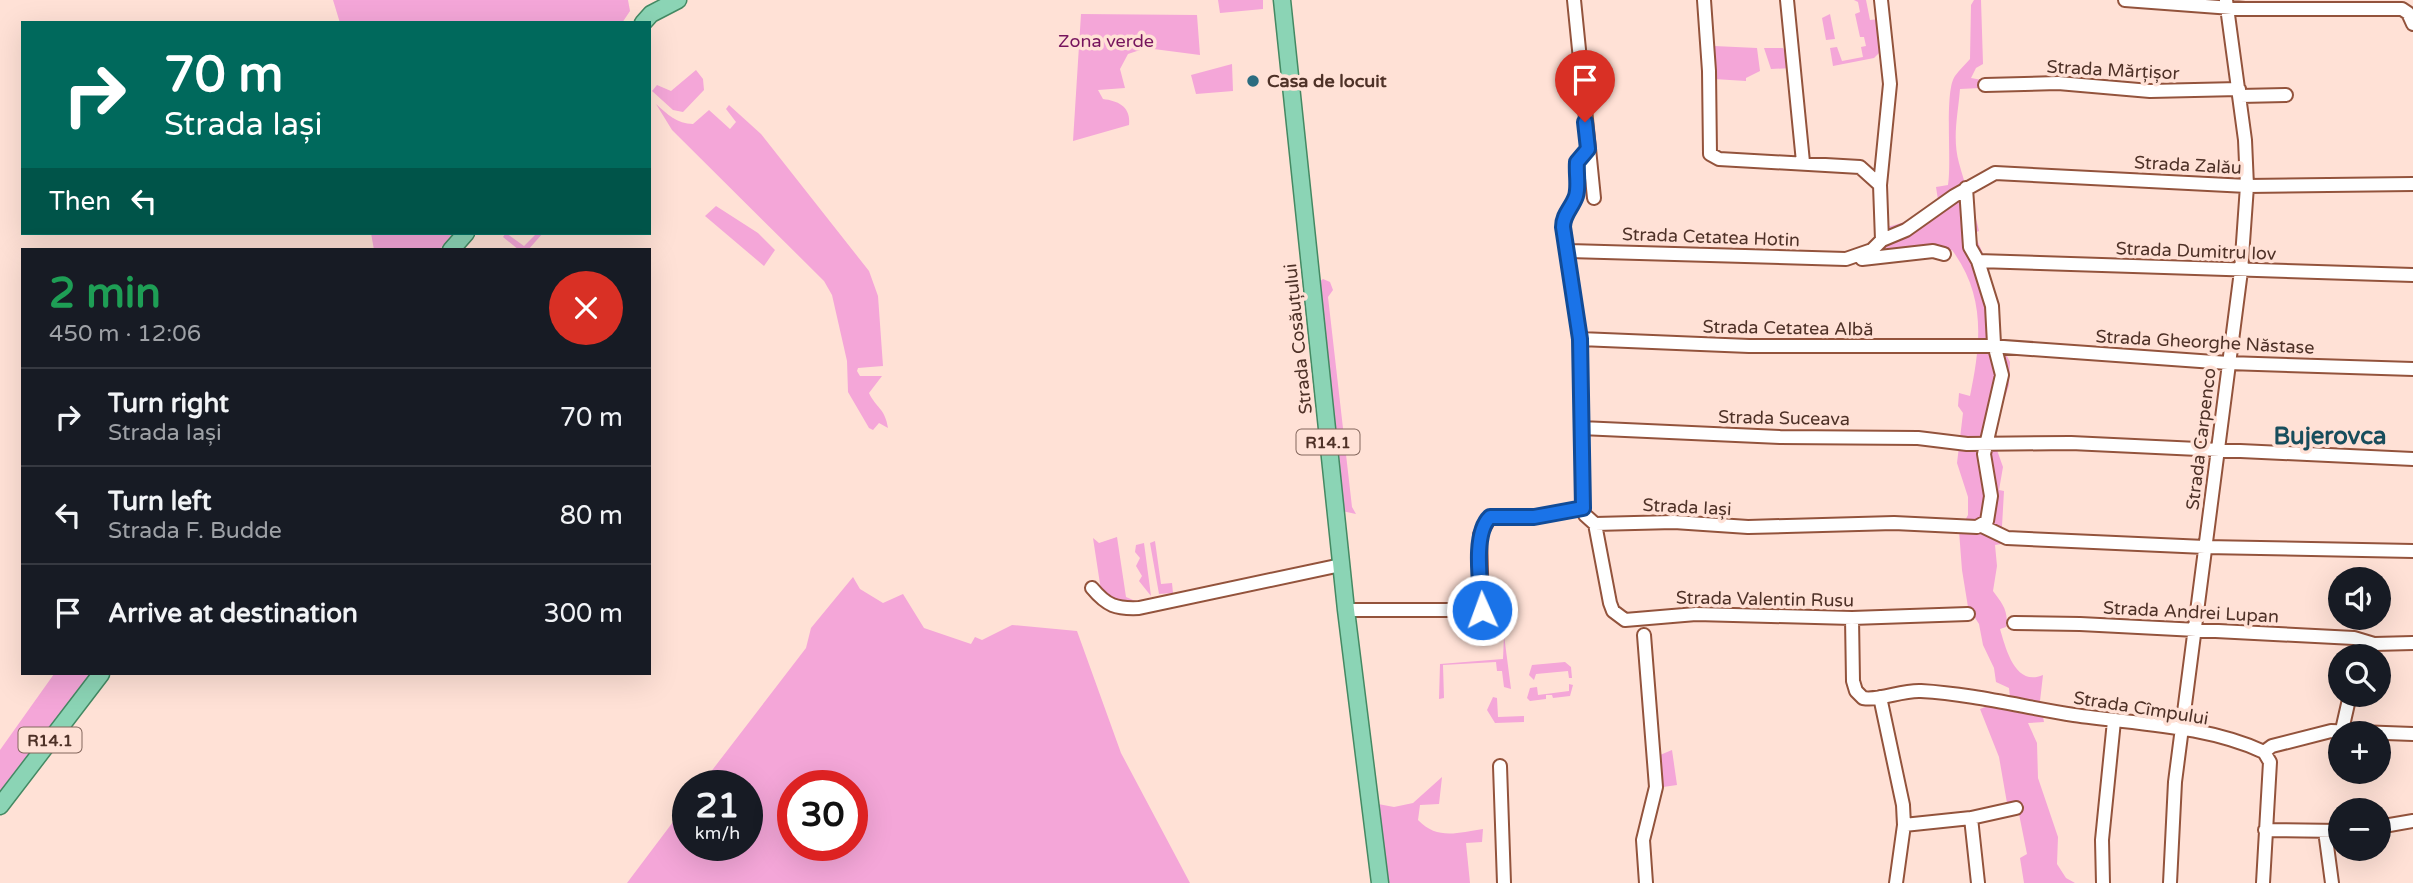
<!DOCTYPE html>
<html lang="en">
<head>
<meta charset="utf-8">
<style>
  :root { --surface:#171b24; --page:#20242c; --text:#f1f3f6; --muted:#9ea1a6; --line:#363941 }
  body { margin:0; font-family:"Varela Round",sans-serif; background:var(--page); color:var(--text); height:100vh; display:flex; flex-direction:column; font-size:26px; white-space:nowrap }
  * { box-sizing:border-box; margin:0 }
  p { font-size:23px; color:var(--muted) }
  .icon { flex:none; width:38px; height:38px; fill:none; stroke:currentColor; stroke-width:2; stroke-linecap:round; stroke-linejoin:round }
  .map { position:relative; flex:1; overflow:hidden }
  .side { position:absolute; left:21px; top:248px; width:630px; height:427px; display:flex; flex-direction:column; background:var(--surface); border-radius:0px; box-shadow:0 7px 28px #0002 }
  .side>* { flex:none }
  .hud { position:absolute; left:21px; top:21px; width:630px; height:214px; border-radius:0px; box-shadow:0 7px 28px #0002; background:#00695c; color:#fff; overflow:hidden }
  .buttons { position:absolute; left:2328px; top:567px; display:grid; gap:14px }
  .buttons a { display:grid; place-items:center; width:63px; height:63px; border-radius:50%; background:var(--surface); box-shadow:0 7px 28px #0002; font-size:35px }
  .speed { position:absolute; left:672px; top:770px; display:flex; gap:14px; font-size:35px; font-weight:700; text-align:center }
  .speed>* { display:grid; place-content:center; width:91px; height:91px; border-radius:50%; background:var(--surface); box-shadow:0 7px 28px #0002; line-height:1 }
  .speed small { font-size:18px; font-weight:400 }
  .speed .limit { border:10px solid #d22; background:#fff; color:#111 }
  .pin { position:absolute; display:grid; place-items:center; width:60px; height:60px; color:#fff; margin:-72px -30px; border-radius:50% 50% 50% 0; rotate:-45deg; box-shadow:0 0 7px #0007 }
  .pin .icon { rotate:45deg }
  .me { position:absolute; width:77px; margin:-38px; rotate:358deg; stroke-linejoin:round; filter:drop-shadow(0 0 5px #0008) }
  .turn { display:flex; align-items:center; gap:24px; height:147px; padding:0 28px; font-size:32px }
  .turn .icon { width:91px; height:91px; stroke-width:2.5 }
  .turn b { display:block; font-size:49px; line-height:60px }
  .then { display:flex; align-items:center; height:66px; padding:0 28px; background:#0003; gap:14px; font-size:26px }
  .round { display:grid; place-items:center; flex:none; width:74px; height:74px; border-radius:37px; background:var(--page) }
  .overview { display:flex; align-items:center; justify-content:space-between; height:119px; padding:0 28px }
  h1 { font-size:42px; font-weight:700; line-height:52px; color:#1e9e55 }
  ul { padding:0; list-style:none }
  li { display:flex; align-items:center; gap:21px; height:98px; padding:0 28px; border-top:2px solid var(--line) }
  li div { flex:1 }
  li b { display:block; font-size:26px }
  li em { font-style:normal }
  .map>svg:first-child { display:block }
</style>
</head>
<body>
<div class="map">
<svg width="2413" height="883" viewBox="0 0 2413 883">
  <rect width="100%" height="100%" fill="#ffe1d6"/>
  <path fill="#f4a6d8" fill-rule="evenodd" d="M333,0H628L630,11L622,23H340Z
    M1218,0H1263V9L1220,13Z
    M1854,0H1866L1870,20L1879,19L1881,51L1874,58L1833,66L1830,48L1837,47L1842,61L1863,57L1861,47L1866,46L1864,37H1860L1855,14L1860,12L1858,2Z
    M1974,0H1981L1983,64L1976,68L1971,78L1982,80L1980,88L1960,89C1958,115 1952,138 1959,163C1965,186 1974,207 1979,231L1974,233L1984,256L1999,341L2010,362L2009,385L1992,436L2003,467L1999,490L2004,491L2001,544L1995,545L1997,566L1993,591C2002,603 2009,611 2006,627L2000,629C2006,649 2015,687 2043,675L2040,701L2044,722L2028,723L2037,743L2038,778L2058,837L2057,864L2066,878L2075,883H2024L2020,858L2027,854L2019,814L2007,803L1999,757L1980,709L2010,697L2009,688L1996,682L1994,668L1983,645L1979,624L1968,607L1962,570L1959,531L1968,515V497L1957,463L1963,413L1958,406L1959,393L1970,396C1981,343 1986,296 1952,250L1862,263L1875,237L1876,228C1899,227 1921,216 1938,200L1936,187L1948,185C1952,161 1944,91 1955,76C1959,70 1965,65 1970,59L1971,5Z
    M1081,14L1197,15L1200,55L1146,48L1128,54L1120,69L1125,88L1098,90L1103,99C1119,101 1131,107 1129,125L1073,141Z
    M1830,14L1835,39L1826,40L1822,18Z
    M1714,46L1757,48L1760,71L1746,78V81L1714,79Z
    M1764,48H1783L1793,68L1771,69Z
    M1232,64L1233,91L1196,94L1191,75Z
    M696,70L703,79L704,90L683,112L673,110L652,91L657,85L671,91Z
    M656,104C667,114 677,124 693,124L709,110L730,129L736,122L726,109L729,105L761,134L869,271L878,296L883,366L858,368L857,371L860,376H882L869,393C876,408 885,408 888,428L879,423L873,430L869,428L848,392L847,361L832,295L824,281L672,130Z
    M716,206L758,233L775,250L764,266L705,216Z
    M371,233H453L439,250H374Z
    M506,233L524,246L537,233H543L528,250H519L503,237Z
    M1323,279L1330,282L1333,290L1328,297L1352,507L1356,514L1342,511L1319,282Z
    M1117,537L1126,597L1140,603L1119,606L1102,597L1093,538L1099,543Z
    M1155,541L1161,584L1172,583L1173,593L1159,594L1150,543Z
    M1144,543L1151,596L1139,581L1142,576L1136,566L1140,558L1135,552L1136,545Z
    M853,577L860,589L883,603L903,594L924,628L971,644L975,637L982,640L1012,625L1077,631L1121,753L1190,883H627L688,802V845H747V786H700L806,648L811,628ZM793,786H852V845H793Z
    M1504,635L1511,689L1504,687L1502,671H1497L1496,662L1443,665L1444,698L1439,699L1440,664L1503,659Z
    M1565,662L1571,667L1572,678H1569L1568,671L1536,674L1534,680L1529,675L1532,665Z
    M54,674H90L0,791V750Z
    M1569,684L1573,685L1570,696L1553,698L1552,695H1546V699L1530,701L1527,698L1530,688L1537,687L1538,695L1569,691Z
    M1493,697L1497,698L1498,717L1524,716V722L1495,723L1487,710Z
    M1672,750L1677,785L1663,787L1660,755Z
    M1442,777L1439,804L1420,805L1418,820C1437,840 1457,833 1483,829L1482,842L1466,843L1470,883H1388L1378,804L1394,807L1413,803Z"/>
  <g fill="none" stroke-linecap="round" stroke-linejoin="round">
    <defs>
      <path id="minor" d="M1574,0L1594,198
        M1704,0L1709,71L1710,154L1719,159L1860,167L1880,185
        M1787,0L1803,162
        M1881,0L1890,84L1880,185L1882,240
        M2125,0L2245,9H2402L2408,13L2413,24
        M1985,85L2058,83L2150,91L2239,89
        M2240,96L2286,95
        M1569,251L1846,259L1872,250L1882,240L1906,230L1954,196L1995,173L2247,186L2413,184
        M1862,259L1933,251L1944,254
        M1978,261L2413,275
        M1580,339L1749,346H1990L2228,363L2413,369
        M1581,428L1780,437L1918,438L1967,444L2071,443L2413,459
        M1583,508L1580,339L1563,227C1563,214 1572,208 1576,196C1579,186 1576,174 1577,162L1588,149
        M1595,524L1610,603L1613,611L1625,620L1696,614L1852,618L1968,614
        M1982,526L2007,538L2205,547L2413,551
        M1092,588C1107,606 1116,609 1139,608L1341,565
        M1346,610H1489L1503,616
        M1482,610L1480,535L1490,517H1534L1583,508L1585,515L1595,524L1674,522L1748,527L1894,523L1977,527L1987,521L1991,496L1984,454L2002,375L1994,344L1992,306L1978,261L1970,247L1966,188
        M1852,618L1853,681L1856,691L1863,698C1880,701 1901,690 1921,691C1973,694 2023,707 2074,715C2136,724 2206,725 2264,752
        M2014,623L2080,624L2354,638L2374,644L2413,643
        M1644,635L1656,787L1643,840L1646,883
        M1880,697L1903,805L1904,825L1896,883
        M2342,730L2350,695
        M2264,752L2272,746L2331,731L2413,734
        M1500,766L1504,883
        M1971,818L1978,883
        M1904,825L1971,818L2016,808
        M2378,827L2413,821
        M2265,830L2340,831
        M2325,831L2332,883
        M2103,883L2102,840L2114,721
        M2170,883L2175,782L2241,271L2247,186L2245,140L2226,0
        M2263,883L2270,762L2264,752"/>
      <path id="major" d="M1282,0L1346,610L1380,883
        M643,23L651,14L678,0
        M451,250L466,233
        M0,806L101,674"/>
    </defs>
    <use href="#minor" stroke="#93533c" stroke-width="16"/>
    <use href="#major" stroke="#448963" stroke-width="19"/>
    <use href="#minor" stroke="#fff" stroke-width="12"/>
    <use href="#major" stroke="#8bd4b5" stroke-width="16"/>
  </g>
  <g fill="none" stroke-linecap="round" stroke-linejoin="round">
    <defs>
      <path id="route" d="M1482,610C1481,586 1472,534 1490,517H1534L1583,508L1580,339L1563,227C1563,214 1572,208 1576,196C1579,186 1576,174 1577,162L1588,149L1585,122"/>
    </defs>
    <use href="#route" stroke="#114b97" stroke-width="18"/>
    <use href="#route" stroke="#1a73e8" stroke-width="12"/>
  </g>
  <circle fill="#2b6c80" stroke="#ffe1d6" stroke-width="2.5" cx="1253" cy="81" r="7"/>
  <g text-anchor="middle" stroke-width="7" stroke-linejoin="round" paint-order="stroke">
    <g fill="#ffe1d6" stroke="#83665c" stroke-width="2">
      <rect x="1296.5" y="429.5" width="63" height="25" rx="5"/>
      <rect x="18.5" y="727.5" width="63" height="25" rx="5"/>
    </g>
    <g font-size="16" font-weight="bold" fill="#4e3127">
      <text x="1328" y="448">R14.1</text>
      <text x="50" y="746">R14.1</text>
    </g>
    <g font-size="18" fill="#76145d" stroke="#ffe1d6">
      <text x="1106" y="47">Zona verde</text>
    </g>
    <g font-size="18" fill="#4e3127" stroke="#ffe1d6">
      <text transform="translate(2113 70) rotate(3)" y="6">Strada Mărțișor</text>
      <text transform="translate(2188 165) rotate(3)" y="6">Strada Zalău</text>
      <text transform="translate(1711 237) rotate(2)" y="6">Strada Cetatea Hotin</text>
      <text transform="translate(2196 251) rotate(2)" y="6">Strada Dumitru Iov</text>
      <text transform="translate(1788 328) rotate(1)" y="6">Strada Cetatea Albă</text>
      <text transform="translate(1298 339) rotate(-96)" y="6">Strada Cosăuțului</text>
      <text transform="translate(2205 342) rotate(3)" y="6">Strada Gheorghe Năstase</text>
      <text transform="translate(1784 418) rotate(1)" y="6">Strada Suceava</text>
      <text transform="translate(2201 439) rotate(-83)" y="6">Strada Carpenco</text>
      <text transform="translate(1687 507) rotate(3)" y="6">Strada Iași</text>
      <text transform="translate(1765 599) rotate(1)" y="6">Strada Valentin Rusu</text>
      <text transform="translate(2191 612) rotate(3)" y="6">Strada Andrei Lupan</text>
      <text transform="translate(2141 708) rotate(9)" y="6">Strada Cîmpului</text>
    </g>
    <g font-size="18" font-weight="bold" fill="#4e3127" stroke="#ffe1d6" text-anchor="start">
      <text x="1267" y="87">Casa de locuit</text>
    </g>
    <g font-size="24" font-weight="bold" fill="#184d5c" stroke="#ffe1d6">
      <text x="2330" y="444">Bujerovca</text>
    </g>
  </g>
</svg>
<div class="buttons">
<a><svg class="icon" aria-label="sound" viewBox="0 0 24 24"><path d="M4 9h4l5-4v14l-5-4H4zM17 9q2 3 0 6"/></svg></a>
<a><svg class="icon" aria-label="search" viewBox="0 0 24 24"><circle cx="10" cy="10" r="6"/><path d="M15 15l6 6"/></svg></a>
<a>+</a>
<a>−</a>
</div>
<div class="speed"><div>21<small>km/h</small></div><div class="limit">30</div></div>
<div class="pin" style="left:1585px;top:122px;background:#d93025"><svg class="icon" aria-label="arrive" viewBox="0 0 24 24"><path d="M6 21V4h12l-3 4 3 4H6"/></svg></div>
<svg class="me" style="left:1482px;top:610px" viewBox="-20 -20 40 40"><circle r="17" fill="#1a73e8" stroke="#fff" stroke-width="3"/><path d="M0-11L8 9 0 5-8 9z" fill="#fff"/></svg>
<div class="hud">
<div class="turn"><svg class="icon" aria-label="right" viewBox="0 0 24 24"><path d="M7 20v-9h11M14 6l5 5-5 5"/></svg><div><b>70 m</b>Strada Iași</div></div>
<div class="then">Then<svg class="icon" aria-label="left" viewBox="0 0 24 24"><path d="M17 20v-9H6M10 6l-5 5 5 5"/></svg></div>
</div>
<section class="side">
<div class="overview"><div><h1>2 min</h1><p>450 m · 12:06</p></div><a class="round" style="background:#d93025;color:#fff"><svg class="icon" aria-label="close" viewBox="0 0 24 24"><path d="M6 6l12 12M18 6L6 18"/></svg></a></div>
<ul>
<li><svg class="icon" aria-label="right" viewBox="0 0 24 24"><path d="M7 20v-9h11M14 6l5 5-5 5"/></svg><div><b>Turn right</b><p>Strada Iași</p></div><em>70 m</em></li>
<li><svg class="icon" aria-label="left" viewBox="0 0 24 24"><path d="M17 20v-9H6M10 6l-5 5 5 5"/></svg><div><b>Turn left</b><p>Strada F. Budde</p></div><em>80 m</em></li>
<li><svg class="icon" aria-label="arrive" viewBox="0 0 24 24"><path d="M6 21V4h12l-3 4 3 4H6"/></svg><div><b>Arrive at destination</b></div><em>300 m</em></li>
</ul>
</section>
</div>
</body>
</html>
